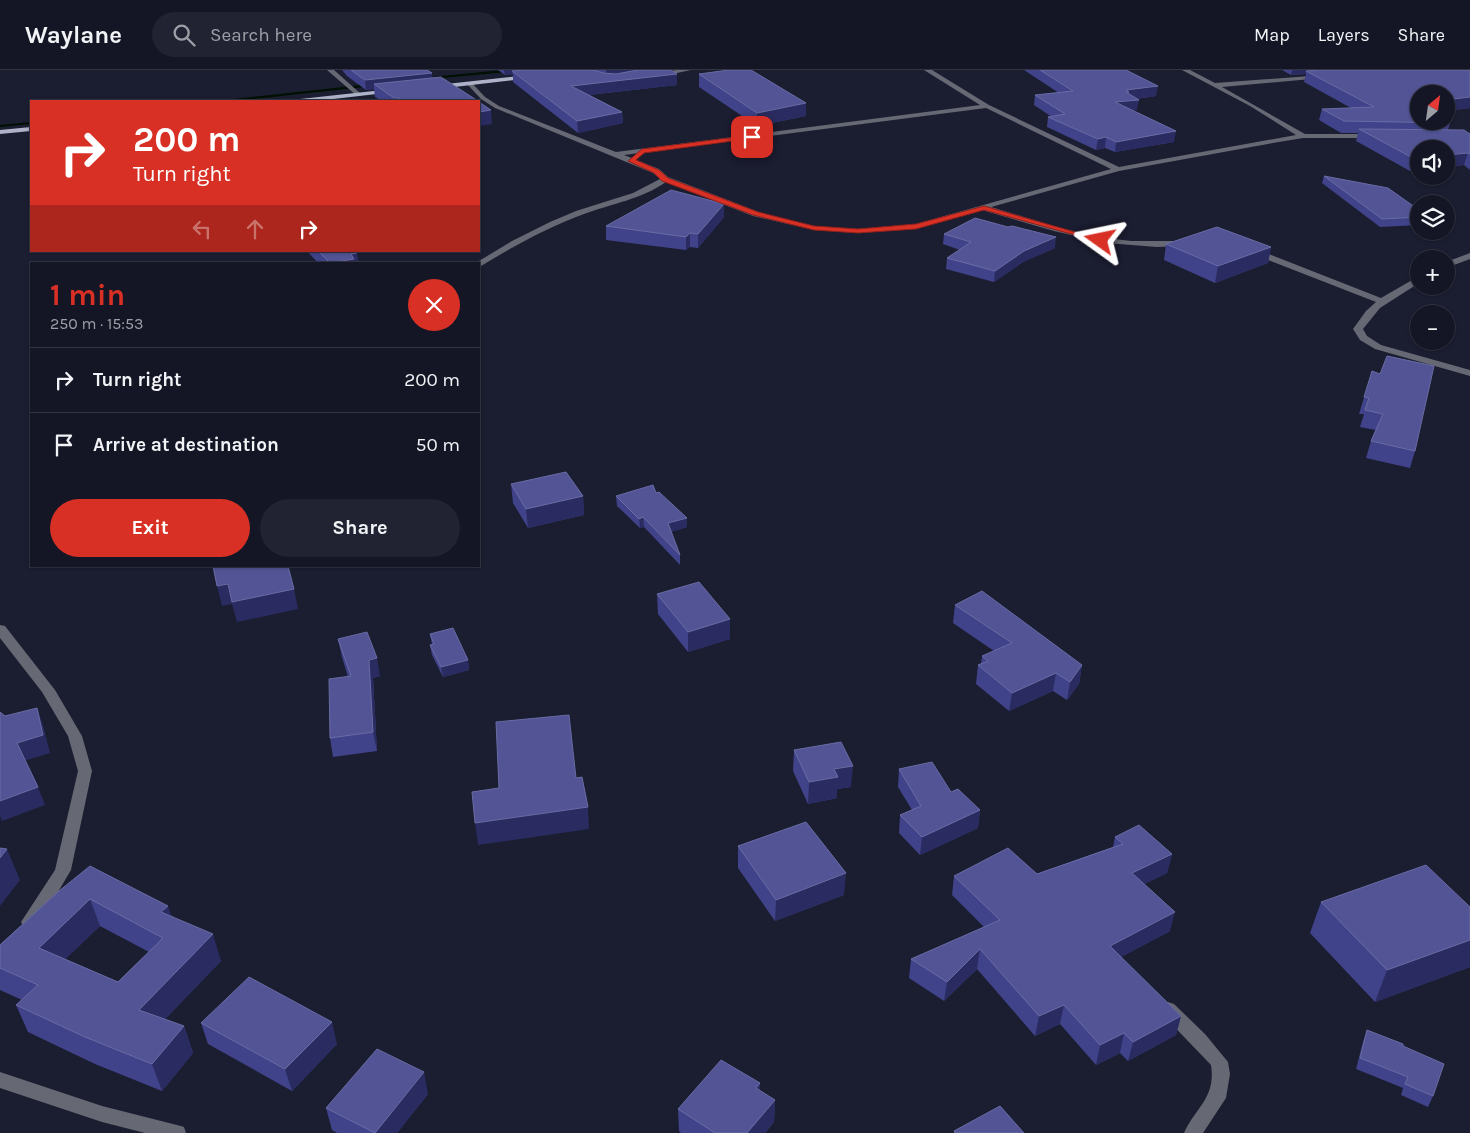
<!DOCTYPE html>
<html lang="en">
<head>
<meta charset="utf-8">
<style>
  :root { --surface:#141625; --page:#212332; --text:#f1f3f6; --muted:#9d9fa7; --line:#333542; --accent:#d93025 }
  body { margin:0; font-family:Karla,sans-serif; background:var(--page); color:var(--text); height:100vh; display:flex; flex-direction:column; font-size:19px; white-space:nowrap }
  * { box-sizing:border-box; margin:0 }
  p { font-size:16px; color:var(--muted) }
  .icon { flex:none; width:28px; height:28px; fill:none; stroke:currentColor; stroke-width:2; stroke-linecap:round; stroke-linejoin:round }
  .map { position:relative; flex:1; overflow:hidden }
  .panel { position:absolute; left:30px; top:192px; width:450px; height:305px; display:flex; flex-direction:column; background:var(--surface); border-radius:0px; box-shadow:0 1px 4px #0004,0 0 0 1px var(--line) }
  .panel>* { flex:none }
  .banner { position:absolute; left:30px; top:30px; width:450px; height:152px; border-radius:0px; box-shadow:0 1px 4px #0004,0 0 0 1px var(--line); background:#d93025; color:#fff; overflow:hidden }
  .needle { width:32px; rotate:29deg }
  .buttons { position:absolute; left:1410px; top:15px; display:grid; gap:10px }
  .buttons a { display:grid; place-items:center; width:45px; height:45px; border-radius:50%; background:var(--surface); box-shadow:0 1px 4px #0004,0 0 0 1px var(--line); font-size:25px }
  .pin { position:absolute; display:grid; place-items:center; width:42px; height:42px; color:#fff; margin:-21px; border-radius:10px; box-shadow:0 2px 8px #0006 }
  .me { position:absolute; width:55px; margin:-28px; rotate:282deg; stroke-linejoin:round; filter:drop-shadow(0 0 4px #0008) }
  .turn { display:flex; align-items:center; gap:18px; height:105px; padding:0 20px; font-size:22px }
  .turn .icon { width:65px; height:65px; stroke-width:2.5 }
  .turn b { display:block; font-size:35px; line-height:42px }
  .lanes { display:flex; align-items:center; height:48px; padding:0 20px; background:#0003; justify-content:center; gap:25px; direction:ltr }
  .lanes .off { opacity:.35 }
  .round { display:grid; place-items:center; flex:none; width:52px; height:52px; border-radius:26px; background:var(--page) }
  .overview { display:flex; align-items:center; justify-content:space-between; height:85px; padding:0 20px }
  h1 { font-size:30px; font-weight:700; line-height:38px; color:var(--accent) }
  .primary-button { display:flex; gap:10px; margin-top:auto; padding:10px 20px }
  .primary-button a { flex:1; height:58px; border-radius:30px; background:var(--accent); color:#fff; font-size:20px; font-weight:700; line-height:58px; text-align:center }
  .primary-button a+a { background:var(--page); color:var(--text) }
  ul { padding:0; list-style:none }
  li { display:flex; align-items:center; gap:15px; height:65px; padding:0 20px; border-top:1px solid var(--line) }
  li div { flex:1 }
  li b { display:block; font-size:19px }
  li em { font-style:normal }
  header { display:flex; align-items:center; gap:30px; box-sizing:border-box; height:70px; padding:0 25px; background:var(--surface); border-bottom:1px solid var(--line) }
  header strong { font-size:24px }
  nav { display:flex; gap:28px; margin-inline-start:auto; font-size:18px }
  .search { width:350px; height:45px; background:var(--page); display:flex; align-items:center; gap:12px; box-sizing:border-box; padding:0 18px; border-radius:28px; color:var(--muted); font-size:19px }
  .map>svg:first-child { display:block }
</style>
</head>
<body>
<header>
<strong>Waylane</strong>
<div class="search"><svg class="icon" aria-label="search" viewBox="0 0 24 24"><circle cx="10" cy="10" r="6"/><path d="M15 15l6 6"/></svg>Search here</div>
<nav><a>Map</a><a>Layers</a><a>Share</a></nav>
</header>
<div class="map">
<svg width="1470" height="1063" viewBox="0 0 1470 1063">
  <rect width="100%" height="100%" fill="#1b1d31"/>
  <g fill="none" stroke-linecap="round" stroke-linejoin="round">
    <path fill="#011000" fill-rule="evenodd" d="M504,0H521L519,1L431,9L429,8L431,7Z
      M371,14H373V16L236,31H223L225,30Z
      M31,52V54L0,57V55Z"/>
    <path fill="#666873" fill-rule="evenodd" d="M327,0H334L361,24V26H357Z
      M676,0H691L658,7L655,5Z
      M924,0H932L989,35L1119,97L1296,65L1250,36L1182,0H1190L1215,13L1324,5V7L1322,8L1222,17L1305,64H1373L1377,66L1373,68H1303L1273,73L1119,101L991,137L1060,158L1106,168L1131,171H1185V175L1182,176L1157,177L1106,173L1054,161L982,140L916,158L858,163L814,160L753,146L666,112C642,129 611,134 584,144C548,157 514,176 481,196L474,194L512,171L550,152L576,141L633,123L660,109L653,103L495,38L481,29L467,14V12H471L485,27L499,36L616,82L980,35ZM986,38L1111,99L916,154L858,159L814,156L786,150L759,142L668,107L659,99L624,85Z
      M1250,179H1256L1381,228L1419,206V213L1380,238L1363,259L1367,266L1381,275L1470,300V306L1375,279L1360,270L1353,259L1366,241L1376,232L1250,183Z
      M1470,183V189L1446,198V192Z
      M0,555L5,556L55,620L82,666L92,701L71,800L45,844L35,856L29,858L23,856L21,852L55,800L78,701L68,666L42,622L0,568Z
      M1168,932L1174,934L1205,964L1228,992L1230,1004L1226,1028L1203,1063H1184C1196,1037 1216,1028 1211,995L1162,944L1159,939L1162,934Z
      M0,1002L102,1036L177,1055L184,1057L186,1063H145L102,1052L0,1018Z"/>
    <path fill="#aeb2c8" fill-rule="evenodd" d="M529,5L532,7L531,8L437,19L434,17L437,15Z
      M392,19L394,20V22L316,31H297L300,29Z
      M31,57V61L0,64V60Z"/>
  </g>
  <path fill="#404389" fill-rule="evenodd" d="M342,0H427L432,8L478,31H382L375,27L374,19L366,20L347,6Z
    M498,0H671L677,15L589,25L622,42L623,53L578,63L513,12V5H505Z
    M1024,0H1126L1156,26L1136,29L1137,40H1132L1174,72L1115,82L1105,78L1096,80L1047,57L1048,47H1052L1034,35L1035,25L1059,23Z
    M1282,0H1470V38L1446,41V24L1419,51L1450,53L1448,60L1470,64V100L1464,95L1446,97V79H1419V100L1410,101L1356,71L1358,63H1341L1319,50L1322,39L1351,38L1304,12L1306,4L1291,5Z
    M699,4L806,46L757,56L699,17Z
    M1324,106L1419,140V155L1380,157L1322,113Z
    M724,147L698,178L690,177L686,180L606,170V156Z
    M944,164L1055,178L1023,192L994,212L946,199L947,188L960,180L943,174Z
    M1166,174L1271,177L1268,193L1215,213L1164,190Z
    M307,181H356L359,194H319Z
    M1372,301L1415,381L1410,398L1366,388L1371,371L1376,360L1360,357L1364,344H1359Z
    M511,414L583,426L584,445L528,458L513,433Z
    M656,423L687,457L671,462L680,485V495L644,457L640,458L617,436L616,426Z
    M657,524L730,549V569L688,582L658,544Z
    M955,535L1082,595L1079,614L1067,630L1053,621L1009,641L976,614L978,595L981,594L982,586L994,581L953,553Z
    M430,564L468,590L469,600L443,607L432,585L430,575L432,574Z
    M338,569L380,606L373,608L377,681L333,687L330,668L348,607L342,587Z
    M794,680L851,717L837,719V728L808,734L793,701Z
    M899,699L951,722L980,740L978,758L920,785L899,763L900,745L912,740L898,717Z
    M1115,767L1172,784L1167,803L1144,814L1170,861L1121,887L1181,946L1176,965L1128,991L1120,983L1096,995L1060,954L1035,966L977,899L944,931L909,908L911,889L984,857L952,825L954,806L1037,804L1113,777Z
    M738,776L844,825L775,851L738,798Z
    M59,821L172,846L221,891L165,949L184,956L193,983L162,1021L95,994L28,962L16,935L22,930L0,920V875ZM100,856L149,882L118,912L65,889Z
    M1321,832L1470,837V897L1375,932L1310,863Z
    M201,953L337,974L292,1021L208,974Z
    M1367,960L1403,976L1433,1026L1428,1037L1401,1025L1403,1018L1356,999L1363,972Z
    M760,1013V1021L775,1030L774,1052L765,1063H681L679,1061L678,1039Z
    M428,1024L397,1063H337L332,1060L326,1038Z"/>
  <path fill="#2a2c61" d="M504,0H555L512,1L513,5H505Z
    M606,0H656L606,7Z
    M1292,0H1354L1306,1V4L1291,5Z
    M432,3L433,13L374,14V19L366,20L365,10Z
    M677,4V15L571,27V16Z
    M1158,16L1156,26L1128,30H1139L1137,40L1114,42L1115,32L1126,20Z
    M1470,27V38L1446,41V30Z
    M394,28H398L399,31H394Z
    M806,33V46L757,56V43Z
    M491,40L492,54L479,56V42Z
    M622,42L623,53L578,63L577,51Z
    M1176,61L1174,72L1115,82L1116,72Z
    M1106,67L1105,78L1096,80L1098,69Z
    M1468,83L1464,95L1446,97V85Z
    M1413,88H1419V100L1410,101Z
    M724,134V147L698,178V164Z
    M690,163V177L686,180V167Z
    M1056,167L1055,178L1023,192L994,212L995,201L1024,181Z
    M1271,177L1268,193L1215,213L1218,196Z
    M357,183L359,194H330V193L351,184Z
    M583,426L584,445L528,458L526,439Z
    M643,447L644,457L640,458L639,449Z
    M687,448V457L668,463V453Z
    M228,514L294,519L298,539L237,552L232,534L222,536L217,516Z
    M730,549V569L688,582V562Z
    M377,588L380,606L373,608L377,681L373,662L369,590Z
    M468,590L469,600L443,607L441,597Z
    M1082,595L1079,614L1067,630L1070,612Z
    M1056,603L1053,621L1009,641L1012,623Z
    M37,638L43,655L50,683L24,691L17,673Z
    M853,696L851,717L837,719V728L808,734L809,712L834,699Z
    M38,717L45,735L2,751L0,746V731Z
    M588,737L589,759L478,775L475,753Z
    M980,740L978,758L920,785L922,767Z
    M7,779L20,810L0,836V788Z
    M1172,784L1167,803L1128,822L1132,803Z
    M846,803L844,825L775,851L776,830Z
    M90,829L100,856L49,905L39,878Z
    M168,836L177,863L161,842Z
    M1175,842L1170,861L1106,895L1110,876Z
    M213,864L221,891L148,967L139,940Z
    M1470,870V897L1375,932L1387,900Z
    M980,879L977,899L944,931L947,912Z
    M1064,935L1060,954L1035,966L1039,946Z
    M1181,946L1176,965L1128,991L1133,972Z
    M332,952L337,974L292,1021L285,999Z
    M184,956L193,983L162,1021L152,994Z
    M1124,963L1120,983L1096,995L1100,975Z
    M424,1002L428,1024L397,1063H375Z
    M760,1013V1035L756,1018Z
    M775,1030L774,1052L765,1063H747Z"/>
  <path fill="#525495" stroke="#696ca4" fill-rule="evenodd" d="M351,0H427L432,3L365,10Z
    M523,0H594L603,3L616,4L638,0H671L677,4L571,16L622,42L577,51L512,1Z
    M729,0H751L806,33L757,43L699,4Z
    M1040,0H1126L1158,16L1126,20L1129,22H1126L1139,30L1115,32L1176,61L1116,72L1106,67L1098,69L1048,47L1065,44L1035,25L1073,21Z
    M1319,0H1470V27L1446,30V24H1419V33H1415L1419,35V51H1446L1450,53L1344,51L1322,39L1374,37L1306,1Z
    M441,7L478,31H403L398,28H394L374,14Z
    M479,32L491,40L479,42Z
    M1359,59L1464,60L1470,64V84L1468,83L1446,85V79H1419V88H1413Z
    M1324,106L1388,118L1419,140V147L1382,149Z
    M671,120L724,134L698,164L690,163L686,167L606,156Z
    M975,148L1008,157L1012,156L1056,167L1024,181L995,201L947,188L971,172L944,164Z
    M1217,157L1271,177L1218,196L1166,174Z
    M318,181H356L357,183L351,184L354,189L330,193Z
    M1387,286L1434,296L1415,381L1371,371L1383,344L1365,340L1369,328L1364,327L1372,301L1380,304Z
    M566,402L583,426L526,439L511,414Z
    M653,415L656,423L659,422L687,448L668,453L680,485L643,447L639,449L616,426Z
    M213,496H288L294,519L232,532L228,514L217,516Z
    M699,512L730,549L688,562L657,524Z
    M982,521L1082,595L1070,612L1056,603L1012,623L978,595L988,591L982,586L1012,573L955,535Z
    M453,558L468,590L441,597L430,575L434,574L430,564Z
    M367,562L377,588L369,590L373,662L330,668L329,609L351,606L338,569Z
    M37,638L43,665L17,673L38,717L0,731V642L5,646Z
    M569,645L576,708L582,707L588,737L475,753L472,722L499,718L496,652Z
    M841,672L853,696L834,699L838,707L809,712L794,680Z
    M932,692L951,722L958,719L980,740L922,767L900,745L921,736L899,699Z
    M806,752L846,803L776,830L738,776Z
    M1139,755L1172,784L1132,803L1175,842L1110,876L1181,946L1133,972L1124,963L1100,975L1064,935L1039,946L980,879L947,912L911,889L1000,850L954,806L1008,778L1037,804L1123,774L1115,767Z
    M0,778L7,779L0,788Z
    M1426,795L1470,837V870L1387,900L1321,832Z
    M90,796L168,836L161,842L213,864L139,940L184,956L152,994L85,967L16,935L38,915L0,898V875L59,821ZM90,829L163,868L118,912L39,878Z
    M249,907L332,952L285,999L201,953Z
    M1367,960L1403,974V976L1444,994L1433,1026L1405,1014L1408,1007L1360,988Z
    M377,979L424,1002L375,1063L326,1038Z
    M721,990L760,1013L756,1018L775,1030L747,1063H715L678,1039Z
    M1000,1036L1024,1063H955L954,1061Z"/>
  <path fill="#d93025" stroke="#8d1f18" d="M752,65H755V68L644,83L636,90L659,100L668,108L758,142L814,156L858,159L916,154L984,136L1103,170L1100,172L984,140L916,159L858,163L814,160L753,145L662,111L654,103L628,91L642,79Z"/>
</svg>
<div class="buttons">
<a><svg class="needle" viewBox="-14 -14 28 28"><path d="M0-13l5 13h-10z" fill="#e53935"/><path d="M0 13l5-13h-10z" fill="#9d9fa7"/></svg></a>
<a><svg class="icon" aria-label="sound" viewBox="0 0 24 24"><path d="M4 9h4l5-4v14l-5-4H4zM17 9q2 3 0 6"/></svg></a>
<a><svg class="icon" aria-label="layers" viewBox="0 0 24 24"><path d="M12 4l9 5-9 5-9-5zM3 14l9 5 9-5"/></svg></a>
<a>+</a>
<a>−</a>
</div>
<div class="pin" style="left:752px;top:67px;background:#d93025"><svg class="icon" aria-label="arrive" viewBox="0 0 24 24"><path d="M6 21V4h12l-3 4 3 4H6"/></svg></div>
<svg class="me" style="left:1100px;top:170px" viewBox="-20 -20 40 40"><path d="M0-17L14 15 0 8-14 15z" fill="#d93025" stroke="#fff" stroke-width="4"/></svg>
<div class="banner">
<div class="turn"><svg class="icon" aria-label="right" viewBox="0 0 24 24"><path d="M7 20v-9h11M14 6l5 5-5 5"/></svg><div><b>200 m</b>Turn right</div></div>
<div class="lanes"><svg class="icon off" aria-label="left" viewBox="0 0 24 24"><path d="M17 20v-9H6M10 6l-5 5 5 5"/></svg><svg class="icon off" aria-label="ahead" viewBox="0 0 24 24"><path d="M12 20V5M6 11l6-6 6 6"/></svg><svg class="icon" aria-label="right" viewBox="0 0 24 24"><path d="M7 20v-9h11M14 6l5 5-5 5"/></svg></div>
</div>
<section class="panel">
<div class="overview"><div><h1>1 min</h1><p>250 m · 15:53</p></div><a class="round" style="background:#d93025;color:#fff"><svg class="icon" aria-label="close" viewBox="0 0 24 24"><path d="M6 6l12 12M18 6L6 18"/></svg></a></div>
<ul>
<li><svg class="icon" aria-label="right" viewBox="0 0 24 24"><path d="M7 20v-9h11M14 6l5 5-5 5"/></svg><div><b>Turn right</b></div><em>200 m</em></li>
<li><svg class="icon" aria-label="arrive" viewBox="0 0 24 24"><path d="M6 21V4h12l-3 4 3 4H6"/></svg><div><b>Arrive at destination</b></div><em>50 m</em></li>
</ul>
<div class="primary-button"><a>Exit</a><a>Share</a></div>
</section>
</div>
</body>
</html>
